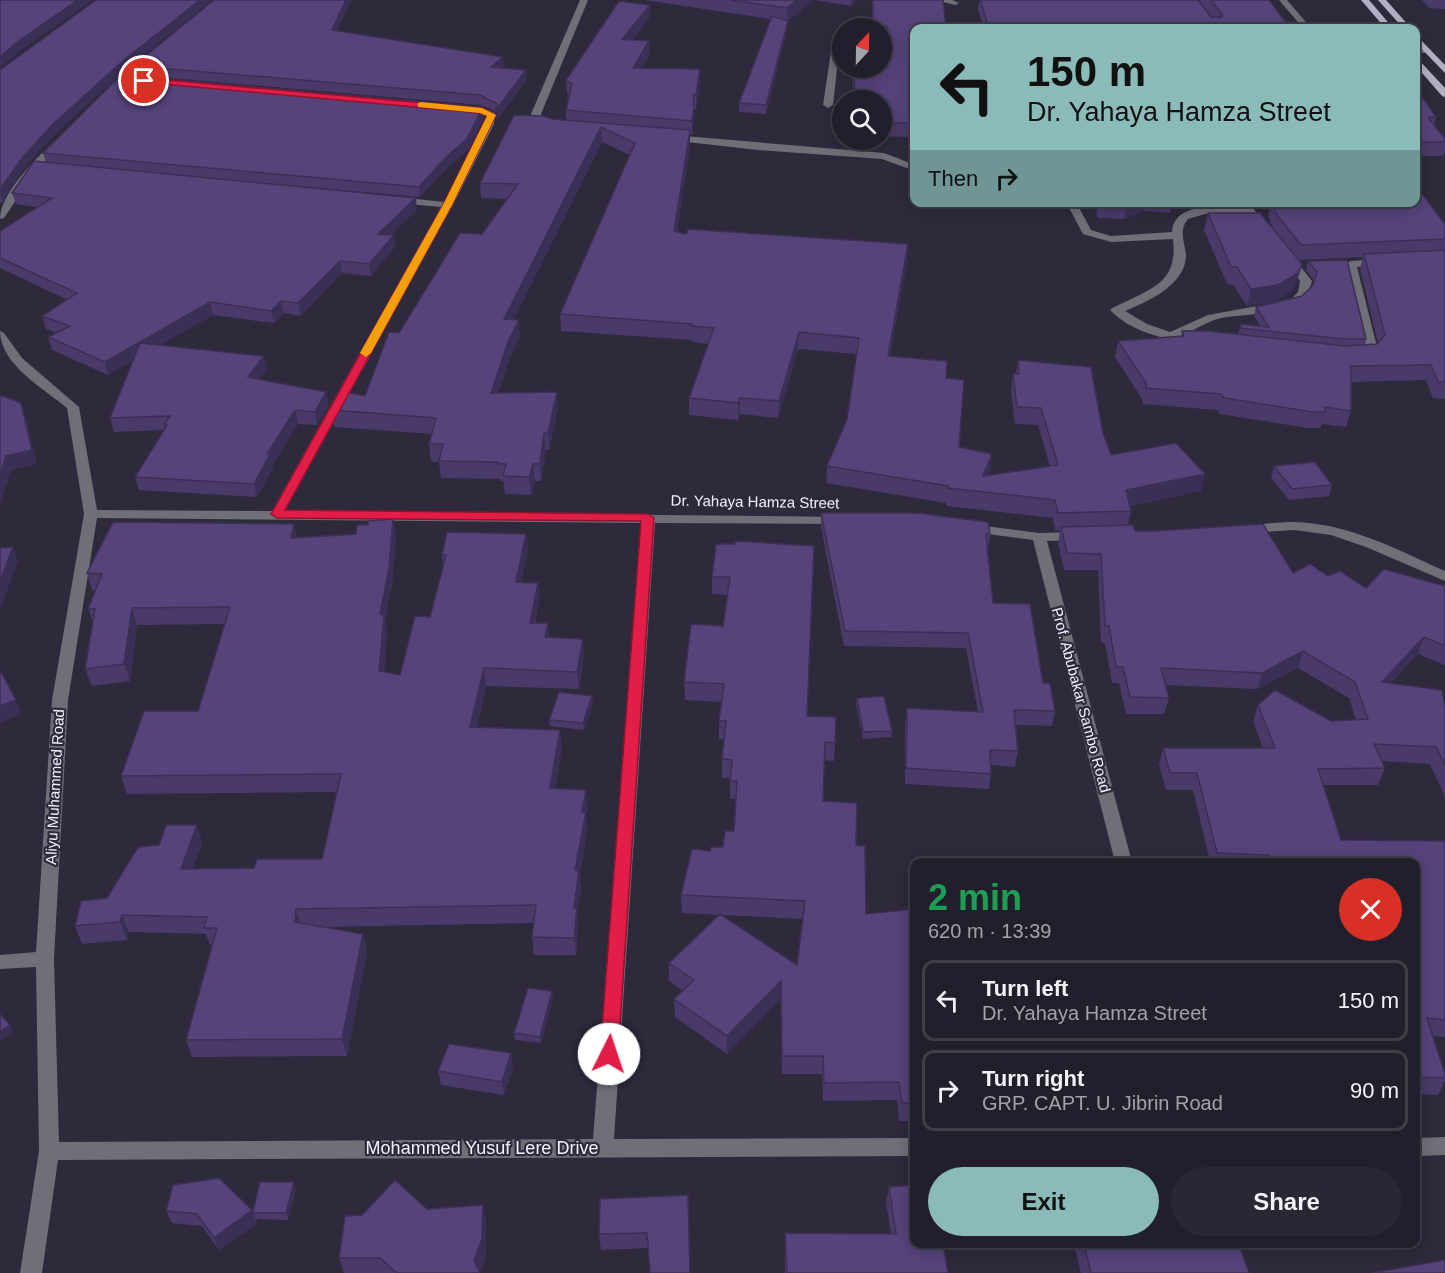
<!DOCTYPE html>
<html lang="en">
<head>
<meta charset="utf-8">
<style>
  :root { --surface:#221f2c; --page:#2a2734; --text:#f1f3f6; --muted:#a2a2a9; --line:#3f3d48; --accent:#8bbbb9 }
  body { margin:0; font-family:Arial,sans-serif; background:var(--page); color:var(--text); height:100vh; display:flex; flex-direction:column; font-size:22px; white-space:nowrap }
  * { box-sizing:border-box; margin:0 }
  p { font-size:20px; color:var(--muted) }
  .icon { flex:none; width:33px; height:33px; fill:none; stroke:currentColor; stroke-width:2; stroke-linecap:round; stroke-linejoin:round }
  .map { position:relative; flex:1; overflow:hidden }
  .details { position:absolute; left:910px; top:858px; width:510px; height:390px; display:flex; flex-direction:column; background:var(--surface); border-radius:12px; box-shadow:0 3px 15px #0003,0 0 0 2px var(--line) }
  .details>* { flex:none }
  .banner { position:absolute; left:910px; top:24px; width:510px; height:183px; border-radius:12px; box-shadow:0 3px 15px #0003,0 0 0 2px var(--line); background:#8bbbb9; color:#111; overflow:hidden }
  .needle { width:39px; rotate:22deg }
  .buttons { position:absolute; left:832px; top:18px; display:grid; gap:12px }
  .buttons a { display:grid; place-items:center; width:60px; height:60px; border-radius:50%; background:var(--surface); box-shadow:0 3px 15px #0003,0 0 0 2px var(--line); font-size:30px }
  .pin { position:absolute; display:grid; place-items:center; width:51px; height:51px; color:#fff; margin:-26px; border:3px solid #fff; border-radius:50%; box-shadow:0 2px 6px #0007 }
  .me { position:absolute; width:66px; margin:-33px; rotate:4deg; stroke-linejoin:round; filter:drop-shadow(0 0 4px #0008) }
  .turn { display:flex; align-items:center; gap:21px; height:126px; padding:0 18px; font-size:27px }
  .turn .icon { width:78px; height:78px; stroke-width:2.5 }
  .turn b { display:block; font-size:42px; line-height:51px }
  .then { display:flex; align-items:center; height:57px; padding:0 18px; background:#0003; gap:12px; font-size:22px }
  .round { display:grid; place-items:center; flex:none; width:63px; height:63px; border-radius:32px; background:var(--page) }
  .summary { display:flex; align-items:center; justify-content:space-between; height:102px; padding:0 18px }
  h1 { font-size:36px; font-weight:700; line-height:45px; color:#1e9e55 }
  .action { display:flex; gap:12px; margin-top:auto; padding:12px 18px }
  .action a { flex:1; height:69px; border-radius:36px; background:var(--accent); color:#111; font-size:24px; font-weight:700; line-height:69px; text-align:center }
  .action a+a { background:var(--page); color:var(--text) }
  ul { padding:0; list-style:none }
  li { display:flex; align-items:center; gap:18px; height:81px; margin:0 12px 9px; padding:0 6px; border:3px solid var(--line); border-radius:12px }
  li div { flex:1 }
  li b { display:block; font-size:22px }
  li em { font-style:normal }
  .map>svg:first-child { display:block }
</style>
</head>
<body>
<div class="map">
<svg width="1445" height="1273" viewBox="0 0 1445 1273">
  <rect width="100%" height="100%" fill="#2e293b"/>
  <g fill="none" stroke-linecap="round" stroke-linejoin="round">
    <path fill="#706e77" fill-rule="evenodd" d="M580,0H588L541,114L542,120L554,127L549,130L535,124L531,114Z
      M935,0H952L959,3L955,5Z
      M1279,0H1287L1311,28H1303Z
      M1416,47H1427L1431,50L1427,53H1416Z
      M835,48L839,51L833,105L828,108L823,105L831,51Z
      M145,55L152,57L115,90H109V86Z
      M465,106L481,107L495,113L494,124L453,205L285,511L846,517L848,520L841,524L655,523L614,1139L915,1138V1156L58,1160L42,1273H20L39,1151L36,967L0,969V955L36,952L52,700L84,514L67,408C44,389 0,364 0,331L4,333L22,358L79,407L97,510L272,511L441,207L397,203L392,200L397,197L445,202L487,116L479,113L462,111L460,109ZM97,518L641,523L593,1139L59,1142L54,959L68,700Z
      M672,135L884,153L915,165V171L882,159L758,150L669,140V136Z
      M54,141L62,143L37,169L4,218L0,219C0,193 36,159 54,141Z
      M1066,202H1076L1091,230L1111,236L1172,232C1174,201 1219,207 1241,208L1237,202H1248L1267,226V230H1259L1246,214H1205L1188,219C1178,230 1185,243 1186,255C1186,285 1147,302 1125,311L1147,324L1170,332L1208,315L1290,300L1298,292L1300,281L1283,258L1288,255L1292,256L1312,281C1302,322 1246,310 1214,320C1204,324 1194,330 1184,334L1196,336L1198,339L1192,343C1163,339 1131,332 1110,310C1116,305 1124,303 1131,299C1162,285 1177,274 1173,239L1111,242L1083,234Z
      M1382,259L1388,262L1386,264L1357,267L1378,351C1373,358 1363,362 1356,355L1366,350L1345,264L1351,261Z
      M1288,522C1344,521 1396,549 1445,571V581L1366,547L1331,535L1294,530L1247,533L1240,529L1247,525Z
      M969,524L1039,533L1080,532L1087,536L1080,540L1047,541L1132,862H1115L1033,540L964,531L962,528Z
      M1445,1137V1155L1416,1156V1138Z"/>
    <path fill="#b3aec1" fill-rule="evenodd" d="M1361,0H1369L1393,28H1385Z
      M1378,0H1386L1411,28H1403Z
      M1416,35L1445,65V73L1416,43Z
      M1416,57L1445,88V97L1442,96L1416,66Z"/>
  </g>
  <path fill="#493a69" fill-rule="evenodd" d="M96,0H212L126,69L55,134L26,166L6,195L3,203L0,202V70Z
    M644,0H813L788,21L787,29L766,114L739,112V103L771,19Z
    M814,0H856L851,6Z
    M872,0L915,28V152L911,137L882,136V100H854L851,68H882L886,39L882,38V28H872Z
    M979,0H1198L1211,17H1212L1199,0H1269L1290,28H984L978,10Z
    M1422,0H1445V9L1429,8Z
    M650,17L632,40L649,41L650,54L641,68L700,69V82L696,109H694V119L692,134H690V145L677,232L686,234L908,244L907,260L890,356L946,378L959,447L992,454L990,471L988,475L1050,467L1038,425L1015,424L1011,391L1013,374H1016L1018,360L1103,433L1111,455L1201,491L1129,506L1131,511L1128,525L1135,531L1293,573L1328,576L1366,588L1445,586V665L1418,654L1390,683L1445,707V797L1430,764L1382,761L1385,768L1378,785H1324L1341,840L1445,841V1037L1433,1036L1445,1074V1081L1438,1095L1416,1094V862H1210L1193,790H1166L1159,765L1163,748H1263L1253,721L1258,705L1331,721L1356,720L1349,698L1298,668L1257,689L1165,685L1169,698L1164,714H1126L1119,683H1112L1105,643L1101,642L1098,570H1064L1058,543L1060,530H1055L1053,518L946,506V503L826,483L827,466L847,419L856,354L798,349L778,418L740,414L738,420L689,415V398L708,344L692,342V340L561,331L560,314L630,155L602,142L514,319L520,336L510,358L498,393L558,409L549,450H546L541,481H535L531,495L505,494L503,481H500V479L441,478L439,462H431L429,444L432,434L334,427L331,410L365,396L399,333L482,234L507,199L481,198L480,183L552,119L566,120V110L569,95L567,93L566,80Z
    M337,31L504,66L502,68L527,79L497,120V112L481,105L135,75L133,66Z
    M1416,88L1436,117L1434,124L1445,139V151L1443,156H1416Z
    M484,117L469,149L447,168L420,197L250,182L417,210L390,235H394L395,247L371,276L342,273L301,316L284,313L274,323L213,315L160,345L267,369L259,379L329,405L317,425L298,424L273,464V468L257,497L139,490L135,477L164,430L114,432L110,418L133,360L108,375L52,350L48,337L57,333L46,329L42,316L68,300L0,268V231L37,207L16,204L12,193L46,162L43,153Z
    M1416,179L1418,183L1417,188L1445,224V399L1433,398L1426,380L1351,382V411L1346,427L1322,424L1320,428H1308L1220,414L1217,410L1143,404L1142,399L1115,357L1118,341L1181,336L1182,331L1238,334L1241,324L1260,326L1254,316L1256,307L1302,296L1313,285L1314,281L1306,270L1308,261L1366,339L1365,345L1377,344L1378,343L1360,269L1363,257L1298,260L1302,264L1297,281L1293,290L1274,302L1247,306L1233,285L1227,284L1204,230L1208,213L1273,229L1268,216L1271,202H1416Z
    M1096,202H1172L1170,213L1144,211L1124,219L1097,218Z
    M1274,466L1332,485L1329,496L1289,500L1271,478Z
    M821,513L990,534L988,549H987L993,603L1043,683L1055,711L1052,726L1016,725L1018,751L1015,767L991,765V774L989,789L905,784V723L907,708L978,712L966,648L844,646L821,527Z
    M294,524L297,538L396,536L392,585L385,619L387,632L384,672L400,675L430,617L443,567L442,555L526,534L528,551L521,582L538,583L539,600L535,623H548L549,638L584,656L579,689L486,686L477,728L562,748L555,788L587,807L586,816L587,830L580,874L581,888L577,915L578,926L576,955H534L532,937L534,923L322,927L363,934L367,952L347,1056L192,1057L186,1040L212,945H210L206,934L129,932L127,940L82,944L75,926L107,898L159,845L197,825L202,843L193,869L254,868L322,859L337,792L127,794L121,776L198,711L225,624L137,625L130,681L92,686L85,669L93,622L88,609L95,591L92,590L87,573Z
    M716,544L807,716L835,743L834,761L824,760L823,801L856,845L866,914L915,909V1121H899L897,1100L823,1101L822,1074H782L780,999L727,1054L675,1017L674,999L683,991L669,981V963L720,915L682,913L681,895L710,851L723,847L734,831L736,799H730V778H722V759L724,739H719V721L722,702L685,700L684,682L723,626L728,595L712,594V577ZM721,915L803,919L797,965Z
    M857,698L892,731L891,737L863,739L856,704Z
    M593,702L584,730L550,726L549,720Z
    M553,998L541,1043L515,1040L514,1033Z
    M511,1053L513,1067L504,1095L441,1085L438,1071Z
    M889,1187L948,1273H785V1233L891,1234L886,1203Z
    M296,1189L288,1220L256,1219L257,1223L219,1250L202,1226L172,1223L166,1211L252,1210Z
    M688,1195L648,1248L601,1250L599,1234Z
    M483,1205L486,1224V1258L480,1273H344L339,1258L427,1209Z
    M1074,1244H1239L1249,1273H1081Z"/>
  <path fill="#3c2f55" d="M78,0H93L20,51L0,68V57L17,42Z
    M200,0H212L126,69L55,134L26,166L6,195L3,203L0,193L3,185L23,157L52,125L124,60Z
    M346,0H352L333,39L332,30Z
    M797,0H813L788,21L787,29L766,114V105L787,22V8Z
    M851,0H856L851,6Z
    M650,5V17L622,52V39Z
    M649,41L650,54L634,81L633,68Z
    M503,57L504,66L492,76L491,67Z
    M700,69V82L696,109V95Z
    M526,70L527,79L497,120L496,110Z
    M694,106V119L692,134V121Z
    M483,107L484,117L469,149L447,168L420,197L419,187Z
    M601,127L602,142L506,335L504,319Z
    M690,130V145L675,247L674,231Z
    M416,198L417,210L380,246L378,234Z
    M1132,202H1146L1144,211L1124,219L1127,205Z
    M394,235L395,247L371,276L369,264Z
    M908,244L907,260L887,373L888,356Z
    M340,261L342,273L301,316L298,303Z
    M1302,264L1297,281L1293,290L1274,302L1247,306L1251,289Z
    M281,301L284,313L274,323L271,311Z
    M210,302L213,315L108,375L105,362Z
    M519,320L520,336L510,358L492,410L491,393L508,342Z
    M799,332L798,349L778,418L779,401Z
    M264,356L267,369L251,390L248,377Z
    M326,392L329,405L317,425L315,412Z
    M557,392L558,409L549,450L548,433Z
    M740,398V414L738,420V403Z
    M21,403L26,417L37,464L11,470L0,507V476Z
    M295,410L298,424L273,464V468L257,497L254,484L267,454Z
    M544,433L546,450L541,481L540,464Z
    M992,454L990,471L981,494L983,476Z
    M533,464L535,481L531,495L529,477Z
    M1205,474L1201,491L1122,507L1126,490Z
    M393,519L396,536L392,585L385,619L387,632L382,689L379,671L380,614Z
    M294,524L298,541L291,538Z
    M526,534L528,551L517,599L516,582Z
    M13,547L18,561L0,610V581Z
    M538,583L539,600L531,640L530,623Z
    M132,608L137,625L130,681L124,664Z
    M548,623L550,641L545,637Z
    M1424,637L1418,654L1376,699L1382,682Z
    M583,639L584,656L579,689L577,672Z
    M1303,651L1298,668L1257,689L1262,673Z
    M484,668L486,686L473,745L470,727Z
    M592,696L593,702L584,730L583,723Z
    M16,700L21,714L0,723V706Z
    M560,730L562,748L552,806L550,788Z
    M586,790L587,807L586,816L587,830L580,874L581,888L577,915L578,926L576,955L574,938L575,870L582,812Z
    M197,825L202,843L187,886L181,869Z
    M296,909L301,927L295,922Z
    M122,915L129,932L127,940L120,922Z
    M363,934L367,952L347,1056L342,1039Z
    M781,981L780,999L727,1054V1036Z
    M552,991L553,998L541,1043L540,1037Z
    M10,1025L13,1032L0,1041V1032Z
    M511,1053L513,1067L504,1095L502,1082Z
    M294,1182L296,1189L288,1220L286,1213Z
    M483,1205L486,1224V1258L480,1273H476L474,1261Z
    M252,1210L257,1223L219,1250L214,1238Z"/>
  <path fill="#55437a" stroke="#3c2f55" stroke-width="1.5" d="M0,0H78L17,42L0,57Z
    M96,0H200L124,60L52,125L23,157L3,185L0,192V70Z
    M214,0H346L332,30L503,57L491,67L526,70L496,110L497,104L480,95L133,66Z
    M731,0H797L787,8Z
    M873,0H943L946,28H915V135L912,123H882V100H856L853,68H882V52H884L887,27L873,23Z
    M980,0H1198L1211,17H1222V14L1211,0H1269L1290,28H989Z
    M619,1L650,5L622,39L649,41L633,68L700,69L696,95H693L694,106L692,121L566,110L572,84L566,80Z
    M772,16L788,21L766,105L739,103Z
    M121,75L483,107L467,139L445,158L419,187L43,153Z
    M1416,88L1436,117H1428L1445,139V142H1416Z
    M514,115L544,116L552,119L690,130L674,231L686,234L688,229L908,244L888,356L947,361L946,378L964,380L959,447L992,454L983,476L1058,465L1041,408L1017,407L1013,374H1019L1018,360L1091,367L1103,433L1111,455L1176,443L1205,474L1126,490L1131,511L1058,513L1055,500L948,488V486L827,466L847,419L859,338L799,332L779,401L740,398L738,403L689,398L714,328L691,326L692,324L560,314L635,143L601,127L504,319L519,320L508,342L491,393L557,392L548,433H544L540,464H533L529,477L503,476L506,464H498V462L439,461L443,444H429L436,418L331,410L341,391L365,396L389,332L399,333L460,233L482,234L518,184L480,183Z
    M34,161L416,198L378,234L394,235L369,264L340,261L298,303L281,301L271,311L210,302L105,362L48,337L70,326L42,316L77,293L0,258V231L52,198L12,193Z
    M1416,186L1445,224V239L1301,245L1277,215L1272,202H1416Z
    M1100,202H1132L1127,205L1100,204Z
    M1208,213H1260L1302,264L1298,273L1278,285L1251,289L1237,267H1231Z
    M1445,250V382H1438L1431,365L1351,366V411L1325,407V412H1313L1224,398L1221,394L1146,388V383L1118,341L1184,336L1182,331H1209L1345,346L1377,344L1385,335L1364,254Z
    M1347,260L1366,339H1344L1240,328L1241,324L1269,327L1256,307L1302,296L1313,285L1317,272L1308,261Z
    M140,343L264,356L248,377L326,392L315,412L295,410L267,454H270L254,484L135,477L167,425H164L170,416L110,418Z
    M0,395L21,403L32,450L6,456L0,476Z
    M1315,462L1332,485L1292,489L1274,466Z
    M821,513H917L988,522L990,534H986L993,603L1030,604L1043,683H1050L1055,711L1014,710L1018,751L990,750L991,774L906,768L907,708L983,712L968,633L845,631Z
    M393,519L389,568L380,614L384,615L379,671L400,675L415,616L430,617L446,555H442L447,532L526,534L516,582L538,583L530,623H548L545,637L583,639L577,672L484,668L470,727L560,730L550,788L586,790L582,812H586L575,870L579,871L574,908H577L574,938L532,937L536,905L296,909L295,922L363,934L342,1039L186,1040L217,928H204L207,917L122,915L120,922L75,926L81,901L107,898L138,847L159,845L166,825H197L181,869L254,868L257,859H322L341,774L121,776L144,711H198L230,607L132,608L124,664L85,669L95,609H88L102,574L87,573L113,522L294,524L291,538L356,534L357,525H368V521Z
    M1263,524L1293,573L1310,564L1328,576L1340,571L1366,588L1384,569L1445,586V646L1424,637L1382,682L1442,690L1445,707V765L1436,747L1374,744L1385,768L1318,769L1341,840L1445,841V1020L1427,1018L1445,1074V1078L1417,1077L1416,1073V862H1272L1269,855L1217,853L1197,773H1170L1163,748H1275L1258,705L1275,690L1331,721L1368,719L1355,682L1303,651L1262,673L1161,668L1169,698L1130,697L1123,667H1116L1109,626H1105L1101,554L1067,553L1061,527L1133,525L1135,531H1155Z
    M735,541L814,546L807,716L836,717L835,743L825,742L823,801L857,803L856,845L865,846L866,914L915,909V1103H902L899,1082L824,1083L823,1056H782L781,981L727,1036L674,999L694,980L669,963L720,914L797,965L805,901L681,895L692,849L710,851L711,847H723L725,831H734L737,781H730L732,760L722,759L726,721H719L724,684L684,682L691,624L723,626L730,577H712L716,544H735Z
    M13,547L0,581V548Z
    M0,670L16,700L0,706Z
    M559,692L592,696L583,723L549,720Z
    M884,696L892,731L863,732L857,698Z
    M528,988L552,991L540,1037L514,1033Z
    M0,1014L10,1025L0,1032Z
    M449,1044L511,1053L502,1082L438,1071Z
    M219,1178L252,1210L214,1238L197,1214L166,1211L173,1185Z
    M395,1180L427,1209L483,1205L482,1239L474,1261L480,1273H397L380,1258H339L345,1216L362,1215Z
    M260,1182H294L286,1213H253V1211Z
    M915,1185V1244H943L948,1273H787L785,1233L896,1234L889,1187Z
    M688,1195L690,1273H650L647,1233L599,1234L600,1199Z
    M1084,1244H1239L1249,1273H1091Z
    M1445,1260V1273H1372Z"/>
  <path fill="#e11d48" stroke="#92132f" stroke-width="1.5" d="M144,78L482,108L496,115L452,205L285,510L648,514L654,518L618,1054L616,1059L609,1061L603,1059L600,1054L641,521L277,518L271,514L443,205L487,116L480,113L141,82V79Z"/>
  <path fill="#f59e0b" d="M421,102L482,108L496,115L452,205L371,353L366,357L360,353L443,205L487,116L480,113L418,107V103Z"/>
  <g text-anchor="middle" stroke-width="4.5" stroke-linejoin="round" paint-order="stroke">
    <g font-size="15" fill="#f3f0fc" stroke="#2e293b">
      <text transform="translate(755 502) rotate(1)" y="5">Dr. Yahaya Hamza Street</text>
      <text transform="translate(1081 700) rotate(75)" y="5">Prof. Abubakar Sambo Road</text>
      <text transform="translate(55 787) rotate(-87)" y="5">Aliyu Muhammed Road</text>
    </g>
    <g font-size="18" fill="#f3f0fc" stroke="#2e293b">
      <text x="482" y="1154">Mohammed Yusuf Lere Drive</text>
    </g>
  </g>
</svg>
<div class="buttons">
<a><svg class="needle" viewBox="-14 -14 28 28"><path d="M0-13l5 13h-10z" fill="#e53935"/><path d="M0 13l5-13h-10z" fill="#a2a2a9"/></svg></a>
<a><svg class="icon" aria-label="search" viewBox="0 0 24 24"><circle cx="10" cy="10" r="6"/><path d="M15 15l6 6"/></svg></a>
</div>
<div class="pin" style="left:144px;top:81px;background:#d93025"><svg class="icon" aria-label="arrive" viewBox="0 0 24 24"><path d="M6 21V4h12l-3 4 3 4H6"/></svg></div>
<svg class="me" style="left:609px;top:1054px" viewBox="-20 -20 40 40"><circle r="19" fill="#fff"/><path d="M0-13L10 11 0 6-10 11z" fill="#e11d48"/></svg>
<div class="banner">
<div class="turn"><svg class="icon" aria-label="left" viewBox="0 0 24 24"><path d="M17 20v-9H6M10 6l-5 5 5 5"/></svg><div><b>150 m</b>Dr. Yahaya Hamza Street</div></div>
<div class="then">Then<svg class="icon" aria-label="right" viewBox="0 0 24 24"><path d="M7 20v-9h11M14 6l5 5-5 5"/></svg></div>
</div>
<section class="details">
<div class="summary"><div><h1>2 min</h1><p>620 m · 13:39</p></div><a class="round" style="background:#d93025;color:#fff"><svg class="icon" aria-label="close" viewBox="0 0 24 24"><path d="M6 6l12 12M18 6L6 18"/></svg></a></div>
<ul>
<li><svg class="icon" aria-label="left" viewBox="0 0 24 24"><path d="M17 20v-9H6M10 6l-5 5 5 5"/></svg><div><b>Turn left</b><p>Dr. Yahaya Hamza Street</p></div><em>150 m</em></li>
<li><svg class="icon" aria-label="right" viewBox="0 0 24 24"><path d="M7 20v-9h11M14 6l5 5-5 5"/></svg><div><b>Turn right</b><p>GRP. CAPT. U. Jibrin Road</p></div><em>90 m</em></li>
</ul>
<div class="action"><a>Exit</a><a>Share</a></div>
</section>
</div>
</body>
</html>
